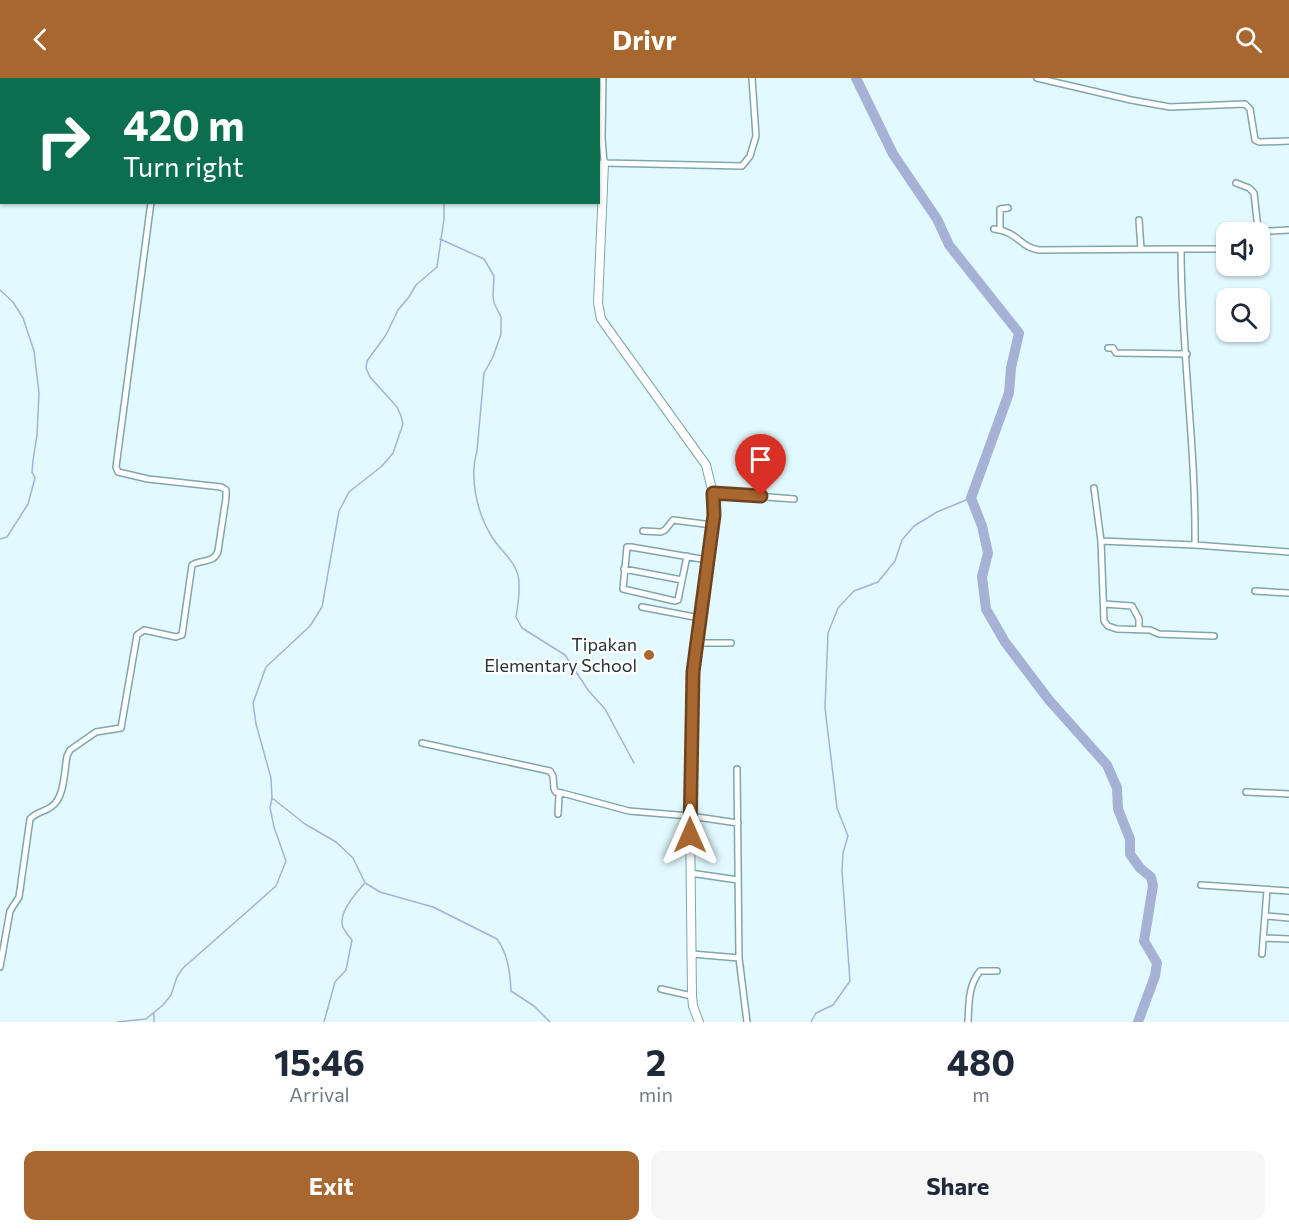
<!DOCTYPE html>
<html lang="en">
<head>
<meta charset="utf-8">
<style>
  :root { --surface:#fff; --page:#f6f6f7; --text:#1f2937; --muted:#747a83; --accent:#a7672f }
  body { margin:0; font-family:Commissioner,sans-serif; background:var(--page); color:var(--text); height:100vh; display:flex; flex-direction:column; font-size:22px; white-space:nowrap }
  * { box-sizing:border-box; margin:0 }
  p { font-size:20px; color:var(--muted) }
  .icon { flex:none; width:33px; height:33px; fill:none; stroke:currentColor; stroke-width:2; stroke-linecap:round; stroke-linejoin:round }
  .map { position:relative; height:944px; overflow:hidden }
  .panel { display:flex; flex-direction:column; background:var(--surface); flex:1 }
  .panel>* { flex:none }
  .hud { position:absolute; left:0px; top:0px; width:600px; height:126px; box-shadow:0 2px 4px #0004; background:#0b6e4f; color:#fff; overflow:hidden }
  .fabs { position:absolute; left:1216px; top:144px; display:grid; gap:12px }
  .fabs a { display:grid; place-items:center; width:54px; height:54px; border-radius:12px; background:var(--surface); box-shadow:0 2px 4px #0004; font-size:30px }
  .pin { position:absolute; display:grid; place-items:center; width:51px; height:51px; color:#fff; margin:-62px -26px; border-radius:50% 50% 50% 0; rotate:-45deg; box-shadow:0 0 6px #0007 }
  .pin .icon { rotate:45deg }
  .me { position:absolute; width:66px; margin:-33px; rotate:0deg; stroke-linejoin:round; filter:drop-shadow(0 0 4px #0008) }
  .turn { display:flex; align-items:center; gap:21px; height:126px; padding:0 24px; font-size:27px }
  .turn .icon { width:78px; height:78px; stroke-width:2.5 }
  .turn b { display:block; font-size:42px; line-height:51px }
  .eta { display:flex; justify-content:space-evenly; align-items:center; height:102px; text-align:center }
  .eta b { font-size:36px; font-weight:700; line-height:42px }
  .primary-button { display:flex; gap:12px; margin-top:auto; padding:12px 24px }
  .primary-button a { flex:1; height:69px; border-radius:12px; background:var(--accent); color:#fff; font-size:24px; font-weight:700; line-height:69px; text-align:center }
  .primary-button a+a { background:var(--page); color:var(--text) }
  header { display:flex; justify-content:space-between; align-items:center; height:78px; padding:0 24px; background:var(--accent); color:#fff; font-size:27px; font-weight:700 }
  .map>svg:first-child { display:block }
</style>
</head>
<body>
<header><svg class="icon" aria-label="back" viewBox="0 0 24 24"><path d="M15 5l-7 7 7 7"/></svg>Drivr<svg class="icon" aria-label="search" viewBox="0 0 24 24"><circle cx="10" cy="10" r="6"/><path d="M15 15l6 6"/></svg></header>
<div class="map">
<svg width="1289" height="944" viewBox="0 0 1289 944">
  <rect width="100%" height="100%" fill="#e2faff"/>
  <g fill="none" stroke-linecap="round" stroke-linejoin="round">
    <path stroke="#a6b1d6" stroke-width="1.5" d="M420,0V2
      M440,161L484,181L494,198L493,218L494,225L501,239V256L493,279L484,295L477,373C469,400 477,435 492,459C500,472 514,482 518,497C521,510 518,527 516,539L522,550L565,577L588,612L605,631L634,685
      M0,212L13,224L23,240L34,273L39,315L37,357L33,382L32,394L35,400L28,426L7,459L0,461
      M272,720L305,746L336,764L353,780L365,805L380,814L433,829L497,861C508,876 510,894 511,913L534,928L550,944
      M117,944L146,941L163,927L171,917L177,899L183,890L276,808L286,783L274,749L270,730L272,720L271,700L256,646L253,625L266,589L310,548L322,529L339,433L349,414L382,388L393,375L403,346L401,338L397,329L370,299L366,290L367,283L386,257L398,232L409,219L416,207L437,189L444,141V124
      M154,944V936
      M324,944L335,904L346,892L352,862C348,857 342,851 342,845C341,832 356,815 364,806
      M811,944L816,935L833,927L850,903L842,793L843,775L848,758L837,730L825,630L828,555L838,530L854,513L878,504L895,483L902,462L914,448L937,434L971,420"/>
    <path stroke="#a6b1d6" stroke-width="10" d="M856,0L893,76L937,141L949,167L1019,255L1011,290L1009,315L971,420L982,448L988,475L982,499L986,531L1005,564L1049,622L1107,687L1117,710L1118,731L1130,761V776L1140,790L1151,799L1153,808L1144,863L1157,885L1155,898L1138,944"/>
    <defs>
      <path id="street" d="M603,0L602,60L604,85L742,88L750,78L756,58L752,0
        M1037,0L1131,22L1170,29L1245,26L1250,31L1255,62L1259,64L1289,63
        M51,2V0
        M168,2V0
        M204,2L205,0
        M250,2V0
        M1236,105L1249,110L1254,115L1258,151L1264,156
        M1139,142L1141,171
        M994,151C1019,154 1019,169 1039,172L1181,171
        M1000,152V131L1008,130
        M1260,163L1268,153L1289,152
        M1108,270H1113L1116,275L1187,276
        M1094,410L1101,463
        M713,415L794,421
        M643,453L661,454L665,452L673,442L712,447
        M1195,467C1196,368 1181,270 1181,171H1227
        M687,478L678,522L675,523L623,511L627,469H631L707,482
        M624,491L682,502
        M1255,513L1289,515
        M1104,526L1132,528L1139,541V552
        M642,529L700,540
        M1214,558L1159,556L1150,552L1117,551L1108,548L1104,543L1101,463L1195,467L1289,474
        M697,565H731
        M422,665L550,693L553,698L554,711L556,714L562,715
        M737,691L739,880L747,944
        M1246,714L1289,716
        M558,736L559,718L562,715L629,733L690,738L738,745
        M690,795L738,802
        M1201,807L1289,813
        M1266,838L1289,840
        M1263,860L1289,861
        M692,876L739,880
        M1262,876L1267,812
        M0,889L10,833L19,819L30,741C36,734 44,734 51,729C65,720 64,693 67,678L70,672L96,654L121,650L137,557L144,552L176,559L182,557L192,487C201,481 214,486 218,473L226,420V412L221,409L148,401L118,394L116,389L151,124
        M661,911L692,918
        M968,944C969,925 968,908 980,893H997"/>
      <path id="secondary" d="M604,85L598,225L601,241L706,387L715,424L693,594L690,738L692,918L693,928L699,944"/>
    </defs>
    <use href="#street" stroke="#7fa6ad" stroke-width="8"/>
    <use href="#secondary" stroke="#7fa6ad" stroke-width="10"/>
    <use href="#street" stroke="#fff" stroke-width="5"/>
    <use href="#secondary" stroke="#fff" stroke-width="8"/>
  </g>
  <g fill="none" stroke-linecap="round" stroke-linejoin="round">
    <defs>
      <path id="route" d="M690,757L693,594L714,437L713,415L761,418"/>
    </defs>
    <use href="#route" stroke="#6d431f" stroke-width="15"/>
    <use href="#route" stroke="#a7672f" stroke-width="10"/>
  </g>
  <circle fill="#a7672f" stroke="#fff" stroke-width="2" cx="649" cy="577" r="6"/>
  <g text-anchor="middle" stroke-width="4.5" stroke-linejoin="round" paint-order="stroke">
    <g font-size="18" fill="#243437" stroke="#fff" text-anchor="end">
      <text x="637" y="573">Tipakan<tspan x="637" dy="21">Elementary School</tspan></text>
    </g>
  </g>
</svg>
<div class="fabs">
<a><svg class="icon" aria-label="sound" viewBox="0 0 24 24"><path d="M4 9h4l5-4v14l-5-4H4zM17 9q2 3 0 6"/></svg></a>
<a><svg class="icon" aria-label="search" viewBox="0 0 24 24"><circle cx="10" cy="10" r="6"/><path d="M15 15l6 6"/></svg></a>
</div>
<div class="pin" style="left:761px;top:418px;background:#d93025"><svg class="icon" aria-label="arrive" viewBox="0 0 24 24"><path d="M6 21V4h12l-3 4 3 4H6"/></svg></div>
<svg class="me" style="left:690px;top:757px" viewBox="-20 -20 40 40"><path d="M0-17L14 15 0 8-14 15z" fill="#a7672f" stroke="#fff" stroke-width="4"/></svg>
<div class="hud">
<div class="turn"><svg class="icon" aria-label="right" viewBox="0 0 24 24"><path d="M7 20v-9h11M14 6l5 5-5 5"/></svg><div><b>420 m</b>Turn right</div></div>
</div>
</div>
<section class="panel">
<div class="eta">
<div><b>15:46</b><p>Arrival</p></div>
<div><b>2</b><p>min</p></div>
<div><b>480</b><p>m</p></div>
</div>
<div class="primary-button"><a>Exit</a><a>Share</a></div>
</section>
</body>
</html>
